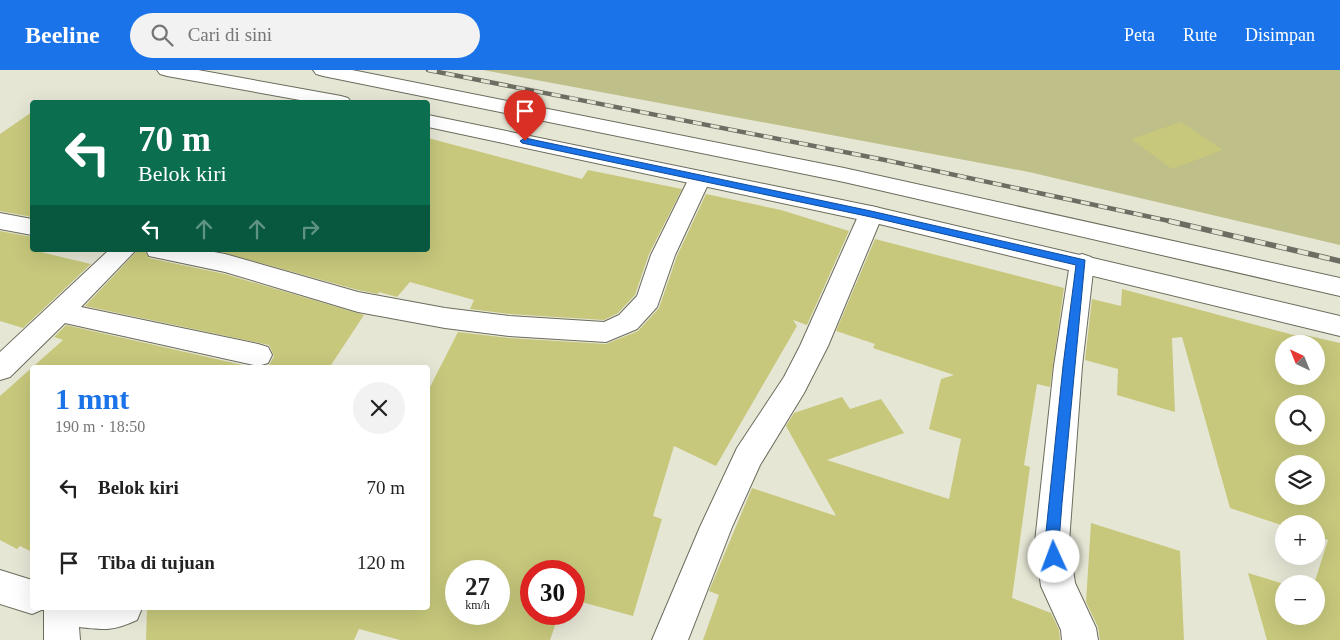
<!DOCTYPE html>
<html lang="id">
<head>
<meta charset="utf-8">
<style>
  :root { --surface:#fff; --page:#f2f2f2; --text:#222; --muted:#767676; --accent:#1a73e8 }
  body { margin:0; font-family:Georgia,serif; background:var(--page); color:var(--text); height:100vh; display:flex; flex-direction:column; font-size:19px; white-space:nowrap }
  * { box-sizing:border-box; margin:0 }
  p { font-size:16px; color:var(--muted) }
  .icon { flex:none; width:28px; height:28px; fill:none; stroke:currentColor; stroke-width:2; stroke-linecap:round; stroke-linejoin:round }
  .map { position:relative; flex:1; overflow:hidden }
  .drawer { position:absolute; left:30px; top:295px; width:400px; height:245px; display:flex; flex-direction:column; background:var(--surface); border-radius:5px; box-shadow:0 5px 20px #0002 }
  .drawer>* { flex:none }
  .guide { position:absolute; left:30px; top:30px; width:400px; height:152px; border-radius:5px; box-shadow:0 5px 20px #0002; background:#0b6e4f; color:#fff; overflow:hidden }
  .needle { width:32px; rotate:317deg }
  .tools { position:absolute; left:1275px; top:265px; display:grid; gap:10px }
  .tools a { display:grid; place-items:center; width:50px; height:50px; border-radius:50%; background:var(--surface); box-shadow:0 5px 20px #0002; font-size:25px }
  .speed { position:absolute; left:445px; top:490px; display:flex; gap:10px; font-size:25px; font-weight:700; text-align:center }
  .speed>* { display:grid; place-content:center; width:65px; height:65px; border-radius:50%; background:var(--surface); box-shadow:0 5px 20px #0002; line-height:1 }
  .speed small { font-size:12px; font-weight:400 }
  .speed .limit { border:8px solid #d22; background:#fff; color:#111 }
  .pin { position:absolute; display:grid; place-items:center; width:42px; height:42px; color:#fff; margin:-51px -21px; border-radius:50% 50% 50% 0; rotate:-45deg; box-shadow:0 0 5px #0007 }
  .pin .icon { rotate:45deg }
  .me { position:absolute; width:55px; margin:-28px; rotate:358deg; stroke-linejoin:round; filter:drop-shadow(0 0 4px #0008) }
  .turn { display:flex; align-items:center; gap:18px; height:105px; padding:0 25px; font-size:22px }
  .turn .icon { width:65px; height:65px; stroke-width:2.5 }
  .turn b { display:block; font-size:35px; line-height:42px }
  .lanes { display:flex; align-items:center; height:48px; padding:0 25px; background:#0003; justify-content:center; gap:25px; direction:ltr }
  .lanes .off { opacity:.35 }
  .round { display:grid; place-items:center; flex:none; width:52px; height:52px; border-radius:26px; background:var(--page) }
  .head { display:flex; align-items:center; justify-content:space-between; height:85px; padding:0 25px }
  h1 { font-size:30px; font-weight:700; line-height:38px; color:var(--accent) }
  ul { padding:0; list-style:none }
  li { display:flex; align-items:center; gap:15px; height:75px; padding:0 25px }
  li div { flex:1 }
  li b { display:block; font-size:19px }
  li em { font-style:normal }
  header { display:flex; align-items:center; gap:30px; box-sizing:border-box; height:70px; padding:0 25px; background:var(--accent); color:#fff }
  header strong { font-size:24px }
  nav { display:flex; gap:28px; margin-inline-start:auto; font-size:18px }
  .search { width:350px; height:45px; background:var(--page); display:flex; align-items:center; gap:12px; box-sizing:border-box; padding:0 18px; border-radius:28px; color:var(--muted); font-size:19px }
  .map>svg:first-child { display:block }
</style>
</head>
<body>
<header>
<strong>Beeline</strong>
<div class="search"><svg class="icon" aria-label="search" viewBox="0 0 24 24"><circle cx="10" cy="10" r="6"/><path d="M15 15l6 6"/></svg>Cari di sini</div>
<nav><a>Peta</a><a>Rute</a><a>Disimpan</a></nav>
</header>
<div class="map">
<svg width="1340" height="570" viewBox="0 0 1340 570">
  <rect width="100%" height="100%" fill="#e6e6d5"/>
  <path fill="#bebf89" d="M483,0H1340V175L1029,102Z"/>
  <path fill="#c7c87c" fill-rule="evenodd" d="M32,42V147L0,141V64Z
    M1181,52L1223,80L1172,99L1131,69Z
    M428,68L582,109L588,100L682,119L649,184L635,225L618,243L604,250L509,244L470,239L474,230L410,212L397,227L379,222L378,224L358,220L213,180H428Z
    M706,124L781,140L849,161L807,255L793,250L797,256L716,396L674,376L653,446L662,449L633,546L574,530V501H531V544H559L550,570H400L359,559L354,570H146L147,538H428V321L458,262L509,268L606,274L638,261L659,238L677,186ZM456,501H499V544H456Z
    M0,161L32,167V180L91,194L23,258L0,251Z
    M875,169L1064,218L1050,317L1037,314L1024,395L1030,397L1012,528L1051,543L1059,560L1060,570H703L719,525L709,521L752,418L836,446L786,356L794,343L842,327L850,339L881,329L904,363L827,390L949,429L961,369L929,359L941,309L954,305L873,278L875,274L836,261Z
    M138,180H144L149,188L225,204L364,245L329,298H260L269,295L274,286L269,275L85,236Z
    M1122,219L1305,268V265L1340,273V570H1267L1248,503L1284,514V546H1316V514H1314L1328,470L1316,466V454H1284V456L1230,438L1182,267L1172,268L1175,342L1117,325L1118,299L1085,290L1092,229L1121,236ZM1284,274H1316V306H1284ZM1284,334H1316V366H1284ZM1284,394H1316V426H1284Z
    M66,255L256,298H32V482L20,476L17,479L0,470V326L63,270L54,267Z
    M1091,453L1180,481L1184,570H1100L1098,557L1086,532Z"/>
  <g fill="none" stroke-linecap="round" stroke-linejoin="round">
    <defs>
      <path id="street" d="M700,101L708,103L711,108L675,185L657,237L637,259L606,272L509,266L445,258L358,242L225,202L149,186L146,180H203L225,184L358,222L445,238L509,246L604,252L619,245L637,226L651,185L689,108L692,103Z
        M871,136L879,138L883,144L828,276L804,323L760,395L732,457L688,570H652L700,457L737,378L784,307L800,276L859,144L863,138Z
        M0,143L32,149V165L0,159Z
        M109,180H136L81,237L258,274L268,277L272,285L268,293L258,296L65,253L10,307L0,310V282Z
        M1082,184L1091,187L1094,193L1082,296L1069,472L1075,513L1096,558L1098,570H1062L1061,560L1041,516L1035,472L1054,296L1070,193L1073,187Z
        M0,500L32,510V538H142L137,550C113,561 106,560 79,557L80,570H44V539L32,544L0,534Z"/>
      <path id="highway" d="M157,0H198L341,26L348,28L351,32H311L167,6L160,4Z
        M313,0H352L844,98L1340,208V226L844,112L323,6L316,4Z
        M428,45L871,136L1340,246V266L871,152L428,57Z"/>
    </defs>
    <use href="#street" stroke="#6b6c5c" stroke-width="2"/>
    <use href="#highway" stroke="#6b6c5c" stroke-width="2"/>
    <use href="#street" fill="#fff" fill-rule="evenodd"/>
    <use href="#highway" fill="#fff" fill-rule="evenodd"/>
    <defs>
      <path id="rail-far1" d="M428,0L885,90L1174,152"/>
      <path id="rail" d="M1169,151L1340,191"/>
    </defs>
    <use href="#rail-far1" stroke="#6d6d63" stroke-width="4.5"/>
    <use href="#rail" stroke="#6d6d63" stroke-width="5.5"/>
    <use href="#rail-far1" stroke="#e6e6d5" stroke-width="3" stroke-dasharray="9" stroke-linecap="butt"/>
    <use href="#rail" stroke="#e6e6d5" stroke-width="4" stroke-dasharray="11" stroke-linecap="butt"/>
  </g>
  <path fill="#1a73e8" stroke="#114b97" d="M525,68L871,141L1085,190L1062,433L1059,472L1061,487L1059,491L1054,493L1049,491L1045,472L1063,296L1076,195L871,147L522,73L520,71Z"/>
</svg>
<div class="tools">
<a><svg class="needle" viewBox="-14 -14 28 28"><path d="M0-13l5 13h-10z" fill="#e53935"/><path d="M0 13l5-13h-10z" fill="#767676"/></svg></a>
<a><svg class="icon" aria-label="search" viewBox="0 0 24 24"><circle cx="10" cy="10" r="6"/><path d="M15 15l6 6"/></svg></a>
<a><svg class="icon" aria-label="layers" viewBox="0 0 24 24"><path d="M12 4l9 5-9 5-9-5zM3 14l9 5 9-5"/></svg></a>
<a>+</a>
<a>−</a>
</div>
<div class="speed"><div>27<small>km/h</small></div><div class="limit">30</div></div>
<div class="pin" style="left:525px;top:71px;background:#d93025"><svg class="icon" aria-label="arrive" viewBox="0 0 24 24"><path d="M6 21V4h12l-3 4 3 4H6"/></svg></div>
<svg class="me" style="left:1054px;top:487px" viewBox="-20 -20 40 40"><circle r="19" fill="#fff"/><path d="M0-13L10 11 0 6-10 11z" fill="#1a73e8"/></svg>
<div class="guide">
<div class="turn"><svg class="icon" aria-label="left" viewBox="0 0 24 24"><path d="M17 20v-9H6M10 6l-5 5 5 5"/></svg><div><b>70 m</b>Belok kiri</div></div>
<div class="lanes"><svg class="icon" aria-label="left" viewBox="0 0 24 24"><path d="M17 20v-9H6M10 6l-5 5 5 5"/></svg><svg class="icon off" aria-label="ahead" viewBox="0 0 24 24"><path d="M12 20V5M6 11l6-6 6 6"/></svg><svg class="icon off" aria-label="ahead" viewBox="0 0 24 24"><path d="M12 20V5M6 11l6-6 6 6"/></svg><svg class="icon off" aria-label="right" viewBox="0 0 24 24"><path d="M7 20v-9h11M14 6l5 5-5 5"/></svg></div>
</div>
<section class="drawer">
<div class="head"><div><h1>1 mnt</h1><p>190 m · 18:50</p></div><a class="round"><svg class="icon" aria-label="close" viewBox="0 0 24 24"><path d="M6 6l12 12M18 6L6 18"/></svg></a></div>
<ul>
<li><svg class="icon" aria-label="left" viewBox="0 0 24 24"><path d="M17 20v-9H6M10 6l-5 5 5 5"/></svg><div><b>Belok kiri</b></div><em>70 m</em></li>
<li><svg class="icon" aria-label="arrive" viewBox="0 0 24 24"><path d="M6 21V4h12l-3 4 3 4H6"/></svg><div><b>Tiba di tujuan</b></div><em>120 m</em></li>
</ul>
</section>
</div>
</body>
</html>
